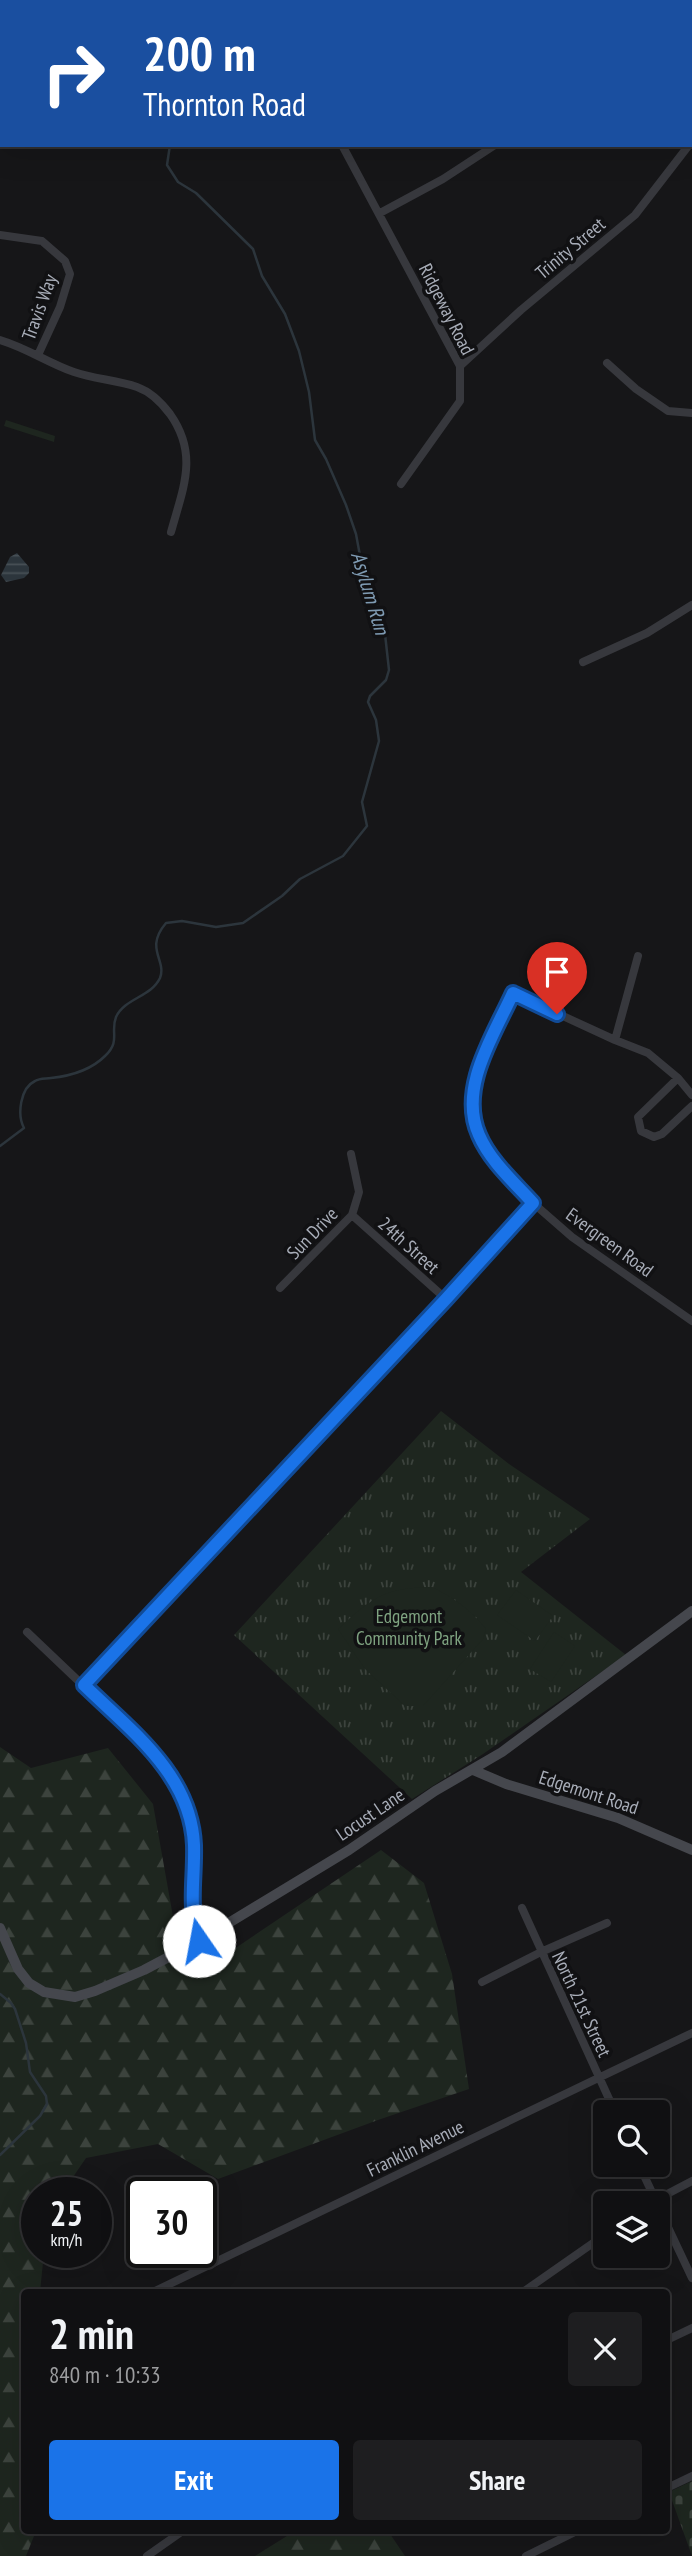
<!DOCTYPE html>
<html lang="en">
<head>
<meta charset="utf-8">
<style>
  :root { --surface:#101012; --page:#1e1e20; --text:#f1f3f6; --muted:#9c9d9f; --line:#303032; --accent:#1a73e8 }
  body { margin:0; font-family:"PT Sans Narrow",sans-serif; background:var(--page); color:var(--text); height:100vh; display:flex; flex-direction:column; font-size:26px; white-space:nowrap }
  * { box-sizing:border-box; margin:0 }
  p { font-size:23px; color:var(--muted) }
  .icon { flex:none; width:38px; height:38px; fill:none; stroke:currentColor; stroke-width:2; stroke-linecap:round; stroke-linejoin:round }
  .map { position:relative; flex:1; overflow:hidden }
  .sheet { position:absolute; left:21px; top:2289px; width:649px; height:245px; display:flex; flex-direction:column; background:var(--surface); border-radius:7px; box-shadow:0 7px 28px #0002,0 0 0 2px var(--line) }
  .sheet>* { flex:none }
  .banner { position:absolute; left:0px; top:0px; width:693px; height:147px; box-shadow:0 7px 28px #0002,0 0 0 2px var(--line); background:#1a4fa0; color:#fff; overflow:hidden }
  .controls { position:absolute; left:593px; top:2100px; display:grid; gap:14px }
  .controls a { display:grid; place-items:center; width:77px; height:77px; border-radius:7px; background:var(--surface); box-shadow:0 7px 28px #0002,0 0 0 2px var(--line); font-size:35px }
  .speed { position:absolute; left:21px; top:2177px; display:flex; gap:14px; font-size:35px; font-weight:700; text-align:center }
  .speed>* { display:grid; place-content:center; width:91px; height:91px; border-radius:50%; background:var(--surface); box-shadow:0 7px 28px #0002,0 0 0 2px var(--line); line-height:1 }
  .speed small { font-size:18px; font-weight:400 }
  .speed .limit { border:4px solid #111; border-radius:10px; background:#fff; color:#111 }
  .pin { position:absolute; display:grid; place-items:center; width:60px; height:60px; color:#fff; margin:-72px -30px; border-radius:50% 50% 50% 0; rotate:-45deg; box-shadow:0 0 7px #0007 }
  .pin .icon { rotate:45deg }
  .me { position:absolute; width:77px; margin:-38px; rotate:348deg; stroke-linejoin:round; filter:drop-shadow(0 0 5px #0008) }
  .turn { display:flex; align-items:center; gap:24px; height:147px; padding:0 28px; font-size:32px }
  .turn .icon { width:91px; height:91px; stroke-width:2.5 }
  .turn b { display:block; font-size:49px; line-height:60px }
  .round { display:grid; place-items:center; flex:none; width:74px; height:74px; border-radius:7px; background:var(--page) }
  .headline { display:flex; align-items:center; justify-content:space-between; height:119px; padding:0 28px }
  h1 { font-size:42px; font-weight:800; line-height:52px }
  .cta { display:flex; gap:14px; margin-top:auto; padding:14px 28px }
  .cta a { flex:1; height:80px; border-radius:7px; background:var(--accent); color:#fff; font-size:28px; font-weight:800; line-height:80px; text-align:center }
  .cta a+a { background:var(--page); color:var(--text) }
  .map>svg:first-child { display:block }
</style>
</head>
<body>
<div class="map">
<svg width="692" height="2556" viewBox="0 0 692 2556">
  <defs>
    <pattern id="forest-firs" width="22" height="20" patternUnits="userSpaceOnUse" patternTransform="scale(1.75)"><rect width="22" height="20" fill="#1e261f"/><path d="M5 1l3.5 6h-7zM16 11l3.5 6h-7z" fill="#3c433d"/></pattern>
    <pattern id="cemetery-stones" width="16" height="16" patternUnits="userSpaceOnUse" patternTransform="scale(1.75)"><rect width="16" height="16" fill="#1e261f"/><path d="M2 7V4a2 2 0 0 1 4 0v3zM10 15v-3a2 2 0 0 1 4 0v3z" fill="#3c433d"/></pattern>
    <pattern id="park-tufts" width="24" height="20" patternUnits="userSpaceOnUse" patternTransform="scale(1.75)"><rect width="24" height="20" fill="#1e261f"/><path d="M3 7l-1-3M5 7V3M7 7l1-3M15 17l-1-3M17 17v-4M19 17l1-3" fill="none" stroke="#3c433d"/></pattern>
    <pattern id="water-rules" width="6" height="5" patternUnits="userSpaceOnUse" patternTransform="scale(1.75)"><rect width="6" height="5" fill="#2c353c"/><path d="M0 2.5h6" fill="none" stroke="#485056"/></pattern>
  </defs>
  <rect width="100%" height="100%" fill="#161618"/>
  <path fill="url(#forest-firs)" d="M0,1747L31,1768L108,1748L153,1804L175,1928L200,1972L381,1850L424,1883L452,1974L469,2089L378,2120L218,2179L158,2144L86,2158L62,2193H37V2252H44L40,2292H24V2530L36,2531L26,2556H0Z
    M295,2531H388L405,2556H255Z"/>
  <path fill="url(#cemetery-stones)" d="M692,2481V2556L669,2492Z"/>
  <path fill="url(#park-tufts)" d="M441,1411L509,1464L590,1519L521,1572L626,1655L483,1754L412,1799L234,1635Z"/>
  <path fill="#1e261f" d="M6,420L55,436L54,442L4,426Z
    M432,1587C454,1598 471,1610 486,1629L483,1639L423,1706H405L365,1669L338,1629C373,1597 384,1588 432,1587Z
    M516,1590L553,1616L535,1641L497,1615Z
    M554,1632L575,1646L551,1682L530,1669Z"/>
  <path fill="url(#water-rules)" d="M17,553L29,567V573L24,578L6,582L1,575L10,557Z"/>
  <g fill="none" stroke-linecap="round" stroke-linejoin="round">
    <path stroke="#2c353c" stroke-width="2.5" d="M153,2V0
      M0,93L2,94
      M0,1146L24,1128C17,1115 20,1088 35,1081C40,1078 46,1079 51,1078C70,1076 91,1070 105,1056C121,1041 110,1032 116,1017C125,998 151,997 160,978C167,960 144,949 166,923L182,921L216,927L243,923L282,896L300,879L343,856L367,826L362,802L379,741L376,720L368,702L370,696L386,680L389,670L385,634L382,618L365,583L356,534L346,505L326,459L315,440L309,392L299,351L285,314L262,276L253,249L196,193L178,182L167,165L170,145
      M0,1994L11,2003L15,2009L26,2043L30,2072L46,2096L47,2104L40,2116L0,2155"/>
    <path stroke="#37383d" stroke-width="8" d="M274,0V2
      M623,0L625,2
      M81,2V0
      M443,2L444,0
      M691,55L692,56
      M342,145L460,366V401L401,484
      M380,213L443,179L495,145
      M0,235L42,241L65,261L70,274L60,307L38,355
      M0,340C27,348 48,363 74,372C94,379 117,380 137,387C151,392 161,402 170,414C199,455 183,488 171,532
      M607,363L636,389L668,411L692,413
      M460,366L521,310L635,215L689,145
      M583,662L647,633L692,605
      M615,1040L638,956
      M678,1078L638,1117L641,1131L654,1137L662,1134L692,1106
      M692,1095L678,1078L648,1053L615,1040L513,993L473,1083V1110L478,1134L492,1158L533,1203L572,1237L692,1321
      M352,1215L446,1299
      M280,1288L352,1215L359,1192L351,1154
      M27,1632L152,1751L179,1788L192,1827L194,1845L192,1919L199,1941
      M84,1685L446,1299L533,1203
      M522,1908L615,2112
      M482,1982L541,1952L607,1923
      M639,2165L657,2203
      M650,2203L692,2181
      M658,2206L692,2278
      M153,2292L692,2033
      M523,2292L606,2234
      M667,2340L692,2328
      M667,2488L692,2476
      M147,2556L184,2530
      M526,2556L579,2530"/>
    <path stroke="#45474d" stroke-width="10" d="M473,1770L506,1784L618,1818L692,1850
      M0,1928L18,1969L29,1983L44,1992L75,1997L95,1991L144,1970L199,1941L349,1850L435,1791L502,1752L692,1611"/>
  </g>
  <g fill="none" stroke-linecap="round" stroke-linejoin="round">
    <defs>
      <path id="route" d="M199,1941C188,1905 195,1881 194,1845C191,1774 130,1730 84,1685L446,1299L533,1203C514,1182 490,1161 479,1135C458,1088 494,1035 513,993L557,1014"/>
    </defs>
    <use href="#route" stroke="#114b97" stroke-width="18"/>
    <use href="#route" stroke="#1a73e8" stroke-width="12"/>
  </g>
  <g text-anchor="middle" stroke-width="7" stroke-linejoin="round" paint-order="stroke">
    <g font-size="19" fill="#a8adb8" stroke="#111113">
      <text transform="translate(570 248) rotate(-40)" y="7">Trinity Street</text>
      <text transform="translate(39 307) rotate(-70)" y="7">Travis Way</text>
      <text transform="translate(447 309) rotate(63)" y="7">Ridgeway Road</text>
      <text transform="translate(312 1233) rotate(-46)" y="7">Sun Drive</text>
      <text transform="translate(610 1242) rotate(36)" y="7">Evergreen Road</text>
      <text transform="translate(409 1245) rotate(42)" y="7">24th Street</text>
      <text transform="translate(589 1792) rotate(18)" y="7">Edgemont Road</text>
      <text transform="translate(370 1814) rotate(-34)" y="7">Locust Lane</text>
      <text transform="translate(582 2004) rotate(65)" y="7">North 21st Street</text>
      <text transform="translate(415 2148) rotate(-26)" y="7">Franklin Avenue</text>
    </g>
    <g font-size="19" fill="#7fa381" stroke="#111113">
      <text x="409" y="1623">Edgemont<tspan x="409" dy="22">Community Park</tspan></text>
    </g>
    <g font-size="21" font-style="italic" fill="#7f9bb3" stroke="#111113">
      <text transform="translate(370 593) rotate(73)" y="7">Asylum Run</text>
    </g>
  </g>
</svg>
<div class="controls">
<a><svg class="icon" aria-label="search" viewBox="0 0 24 24"><circle cx="10" cy="10" r="6"/><path d="M15 15l6 6"/></svg></a>
<a><svg class="icon" aria-label="layers" viewBox="0 0 24 24"><path d="M12 4l9 5-9 5-9-5zM3 14l9 5 9-5"/></svg></a>
</div>
<div class="speed"><div>25<small>km/h</small></div><div class="limit">30</div></div>
<div class="pin" style="left:557px;top:1014px;background:#d93025"><svg class="icon" aria-label="arrive" viewBox="0 0 24 24"><path d="M6 21V4h12l-3 4 3 4H6"/></svg></div>
<svg class="me" style="left:199px;top:1941px" viewBox="-20 -20 40 40"><circle r="19" fill="#fff"/><path d="M0-13L10 11 0 6-10 11z" fill="#1a73e8"/></svg>
<div class="banner">
<div class="turn"><svg class="icon" aria-label="right" viewBox="0 0 24 24"><path d="M7 20v-9h11M14 6l5 5-5 5"/></svg><div><b>200 m</b>Thornton Road</div></div>
</div>
<section class="sheet">
<div class="headline"><div><h1>2 min</h1><p>840 m · 10:33</p></div><a class="round"><svg class="icon" aria-label="close" viewBox="0 0 24 24"><path d="M6 6l12 12M18 6L6 18"/></svg></a></div>
<div class="cta"><a>Exit</a><a>Share</a></div>
</section>
</div>
</body>
</html>
